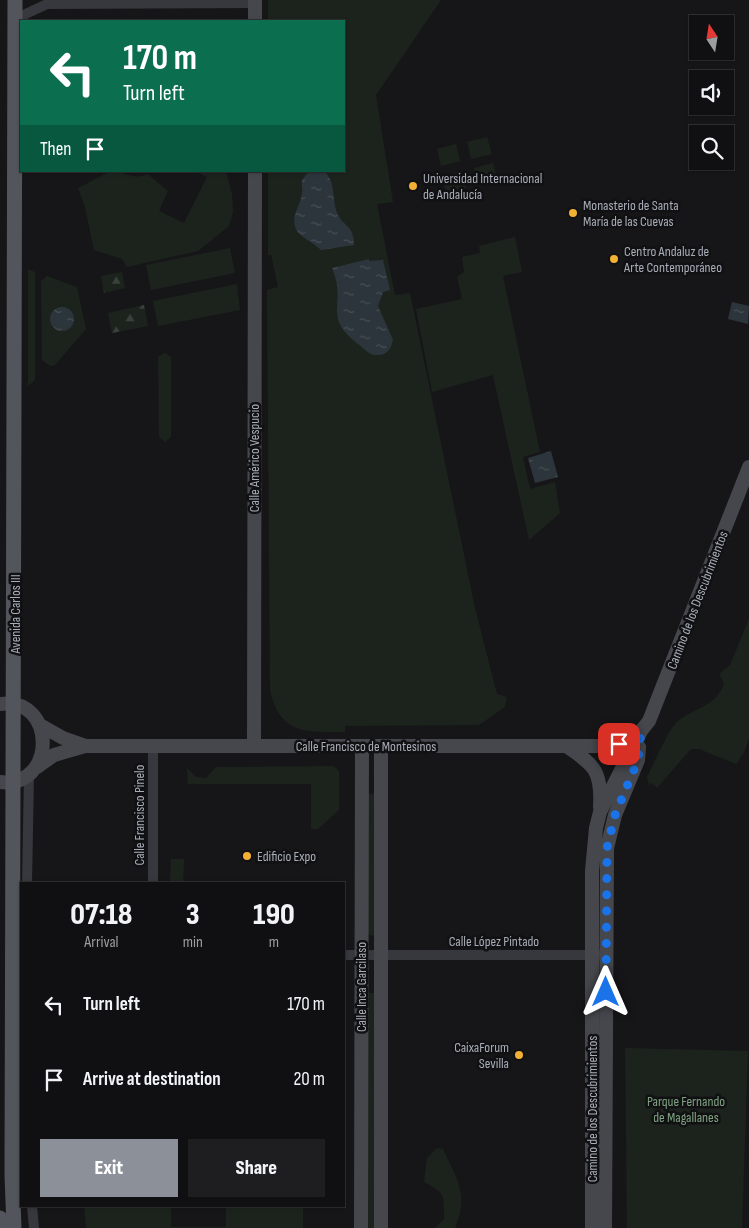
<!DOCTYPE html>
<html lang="en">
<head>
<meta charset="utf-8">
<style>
  :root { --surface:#101012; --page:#1e1e20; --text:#f1f3f6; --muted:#9c9d9f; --line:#303032; --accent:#8c9099 }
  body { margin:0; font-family:"Sofia Sans Condensed",sans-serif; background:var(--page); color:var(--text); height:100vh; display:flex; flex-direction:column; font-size:19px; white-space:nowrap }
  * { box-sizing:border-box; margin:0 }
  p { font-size:16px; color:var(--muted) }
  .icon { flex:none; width:28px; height:28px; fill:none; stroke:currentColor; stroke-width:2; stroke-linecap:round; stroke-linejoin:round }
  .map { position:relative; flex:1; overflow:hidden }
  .panel { position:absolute; left:20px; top:882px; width:325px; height:325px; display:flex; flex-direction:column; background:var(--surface); border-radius:0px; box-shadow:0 1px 4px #0004,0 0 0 1px var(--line) }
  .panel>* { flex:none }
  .top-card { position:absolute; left:20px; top:20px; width:325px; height:152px; border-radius:0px; box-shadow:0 1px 4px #0004,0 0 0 1px var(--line); background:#0b6e4f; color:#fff; overflow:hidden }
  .needle { width:32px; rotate:348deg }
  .tools { position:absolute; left:689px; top:15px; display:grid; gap:10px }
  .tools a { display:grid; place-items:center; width:45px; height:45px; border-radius:0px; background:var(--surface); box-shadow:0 1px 4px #0004,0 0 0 1px var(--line); font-size:25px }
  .pin { position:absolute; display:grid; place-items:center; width:42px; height:42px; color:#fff; margin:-21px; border-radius:10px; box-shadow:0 2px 8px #0006 }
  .me { position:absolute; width:55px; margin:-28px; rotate:0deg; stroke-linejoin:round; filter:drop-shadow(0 0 4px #0008) }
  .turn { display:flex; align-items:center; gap:18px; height:105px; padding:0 20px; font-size:22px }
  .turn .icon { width:65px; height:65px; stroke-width:2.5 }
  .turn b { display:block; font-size:35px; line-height:42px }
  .then { display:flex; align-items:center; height:48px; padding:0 20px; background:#0003; gap:10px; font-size:19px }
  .eta { display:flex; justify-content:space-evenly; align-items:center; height:85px; text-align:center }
  .eta b { font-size:30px; font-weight:800; line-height:35px }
  .action { display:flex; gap:10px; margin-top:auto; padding:10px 20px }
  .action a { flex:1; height:58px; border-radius:0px; background:var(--accent); color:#fff; font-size:20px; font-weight:800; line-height:58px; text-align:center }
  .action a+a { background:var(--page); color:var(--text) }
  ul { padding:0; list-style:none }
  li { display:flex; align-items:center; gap:15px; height:75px; padding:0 20px }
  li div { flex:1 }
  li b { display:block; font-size:19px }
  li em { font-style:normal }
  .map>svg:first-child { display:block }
</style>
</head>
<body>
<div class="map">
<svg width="749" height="1228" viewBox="0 0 749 1228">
  <defs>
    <pattern id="forest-firs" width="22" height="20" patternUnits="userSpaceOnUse" patternTransform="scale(1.25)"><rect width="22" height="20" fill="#1c231d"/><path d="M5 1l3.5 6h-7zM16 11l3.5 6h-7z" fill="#3a403c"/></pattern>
    <pattern id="water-ripples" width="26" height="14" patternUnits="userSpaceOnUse" patternTransform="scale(1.25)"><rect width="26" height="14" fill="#2c353c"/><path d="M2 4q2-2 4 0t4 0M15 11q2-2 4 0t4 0" fill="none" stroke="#485056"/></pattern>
  </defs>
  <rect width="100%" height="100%" fill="#161618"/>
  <path fill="#1c231d" d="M268,0H441L376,95L393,202L377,204L395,295L410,293L475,608L497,694L507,697L505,707L479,725L345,726V732C305,732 280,735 270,690L267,290L278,287L271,255H268V171H344V21H268Z
    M487,137L492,154L471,159L467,142Z
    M456,144L460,161L441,166L437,149Z
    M493,163L497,179L477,184L474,168Z
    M111,171C125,171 133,181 148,174L168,191L159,211L184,223L207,177L195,171H226L232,194L233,212L229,226L198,251L127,267L122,259L94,250L85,207L78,188Z
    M462,171L466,188L446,193L442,176Z
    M515,237L522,272L503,276L540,452L523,457L530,489L555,482L560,513L529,540L493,375L432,392L416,309L462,299L457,277L464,272L462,257L480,253L479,246Z
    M230,248L235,273L151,290L146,265Z
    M28,269L35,272V380L28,386Z
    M47,276L77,287L86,329L55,365L50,366L42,360L41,281Z
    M237,284L240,310L158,326L153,301Z
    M165,353L171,357V437L165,442L159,437L158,357Z
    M749,619V739L744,753L736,764L699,749H691L657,788L652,783L649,785L647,777C653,766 669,728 677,722C693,708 717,707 724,683L719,674L730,665Z
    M334,766L339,771V810L318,829H311V784H188L187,768L196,777L206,778L216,767Z
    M367,794H377L375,934L372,936L367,934Z
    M171,859H184L183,884H170Z
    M366,993H376V1228H366Z
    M625,1048L748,1051L742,1228H627Z
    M437,1148L443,1149C457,1179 469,1194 455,1228H435L444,1219C444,1196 446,1193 424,1182L427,1158Z
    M84,1206H171V1227H226V1206H303V1228H86Z"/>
  <path fill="url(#forest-firs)" d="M122,272L125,288L104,293L101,276Z
    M144,305L148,326L112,333L108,313Z"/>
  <path fill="url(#water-ripples)" d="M309,171H324C337,183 331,200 338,215C345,228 354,226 354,245L321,250C313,242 302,238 297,231C289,217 301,206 302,193C303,189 301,185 302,181C303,178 307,174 309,171Z
    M369,259V261L383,260L390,290L383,292L378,306L393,340C391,348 388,355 378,355C369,356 365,349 358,344C321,316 348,305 332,268Z
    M732,302L749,306L748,324L728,319Z
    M50 319a12 12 0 1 1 24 0a12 12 0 1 1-24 0Z
    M551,451L558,477L535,483L528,458Z"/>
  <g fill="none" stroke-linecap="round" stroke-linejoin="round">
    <path stroke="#37383d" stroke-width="10" d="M15,19L47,4L255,3
      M27,884L29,774
      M153,884V746
      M344,955H598
      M32,1206L34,1228"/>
    <path stroke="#45474d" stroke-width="14" d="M255,21V0
      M0,704C57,696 57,789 0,782
      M40,725L63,738L86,746H606L619,744L641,731
      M254,746L255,171
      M566,746C595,765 602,772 600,807
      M37,767L54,755L85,746
      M361,1228L362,746
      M381,1228V746
      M592,1228V871L596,828L600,812L641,731L649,721L749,467
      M605,1228L607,848L615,815L638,760L639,747"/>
    <path stroke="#53555c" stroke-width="15" d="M0,1218L1,1228
      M14,1228L12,1175L15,0"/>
  </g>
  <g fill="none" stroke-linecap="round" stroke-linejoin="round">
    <path stroke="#1a73e8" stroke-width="9" stroke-dasharray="0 16.2" d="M606,992L607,848L615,815L638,760L641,731L619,744"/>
  </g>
  <g fill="#f2b134" stroke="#111113" stroke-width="2">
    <circle cx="413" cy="186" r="5"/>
    <circle cx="573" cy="213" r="5"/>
    <circle cx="614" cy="259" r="5"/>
    <circle cx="247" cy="856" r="5"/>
    <circle cx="519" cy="1055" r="5"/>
  </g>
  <g text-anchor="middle" stroke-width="5" stroke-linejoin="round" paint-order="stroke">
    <g font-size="14" fill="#a8adb8" stroke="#111113" text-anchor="start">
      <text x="423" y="183">Universidad Internacional<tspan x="423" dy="16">de Andalucía</tspan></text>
      <text x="583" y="210">Monasterio de Santa<tspan x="583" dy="16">María de las Cuevas</tspan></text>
      <text x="624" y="256">Centro Andaluz de<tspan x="624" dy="16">Arte Contemporáneo</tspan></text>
      <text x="257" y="861">Edificio Expo</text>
      <text x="509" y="1052" text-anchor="end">CaixaForum<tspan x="509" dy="16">Sevilla</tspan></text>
    </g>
    <g font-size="14" fill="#a8adb8" stroke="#111113">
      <text transform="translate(254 458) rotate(-90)" y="5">Calle Américo Vespucio</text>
      <text transform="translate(697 600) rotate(-69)" y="5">Camino de los Descubrimientos</text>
      <text transform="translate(15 614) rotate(-90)" y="5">Avenida Carlos III</text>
      <text x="366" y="751">Calle Francisco de Montesinos</text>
      <text transform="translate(139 815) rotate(-90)" y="5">Calle Francisco Pinelo</text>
      <text x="494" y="946">Calle López Pintado</text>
      <text transform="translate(361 987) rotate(-90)" y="5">Calle Inca Garcilaso</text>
      <text transform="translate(592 1109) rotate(-90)" y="5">Camino de los Descubrimientos</text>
    </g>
    <g font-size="14" fill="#7fa381" stroke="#111113">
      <text x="686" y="1106">Parque Fernando<tspan x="686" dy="16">de Magallanes</tspan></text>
    </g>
  </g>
</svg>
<div class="tools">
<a><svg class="needle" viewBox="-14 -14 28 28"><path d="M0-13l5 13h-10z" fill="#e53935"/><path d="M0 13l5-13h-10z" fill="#9c9d9f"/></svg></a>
<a><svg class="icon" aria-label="sound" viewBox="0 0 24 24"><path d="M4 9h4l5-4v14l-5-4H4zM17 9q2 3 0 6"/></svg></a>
<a><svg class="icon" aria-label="search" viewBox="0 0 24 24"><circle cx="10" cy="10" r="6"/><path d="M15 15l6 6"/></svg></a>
</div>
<div class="pin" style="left:619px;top:744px;background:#d93025"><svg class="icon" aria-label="arrive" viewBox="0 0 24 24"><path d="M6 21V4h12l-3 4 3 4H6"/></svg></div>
<svg class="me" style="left:606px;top:992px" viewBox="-20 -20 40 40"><path d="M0-17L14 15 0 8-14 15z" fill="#1a73e8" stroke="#fff" stroke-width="4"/></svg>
<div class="top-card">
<div class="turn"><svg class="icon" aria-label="left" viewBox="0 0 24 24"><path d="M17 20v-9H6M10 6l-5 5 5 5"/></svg><div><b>170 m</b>Turn left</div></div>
<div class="then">Then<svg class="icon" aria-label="arrive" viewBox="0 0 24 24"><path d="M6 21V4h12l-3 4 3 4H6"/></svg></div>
</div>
<section class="panel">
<div class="eta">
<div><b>07:18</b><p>Arrival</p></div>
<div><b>3</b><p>min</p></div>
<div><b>190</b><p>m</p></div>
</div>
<ul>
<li><svg class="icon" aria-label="left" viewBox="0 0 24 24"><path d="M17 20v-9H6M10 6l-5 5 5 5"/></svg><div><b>Turn left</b></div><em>170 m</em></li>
<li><svg class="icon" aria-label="arrive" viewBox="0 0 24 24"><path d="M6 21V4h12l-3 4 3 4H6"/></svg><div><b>Arrive at destination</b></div><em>20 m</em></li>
</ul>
<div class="action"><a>Exit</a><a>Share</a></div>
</section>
</div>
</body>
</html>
